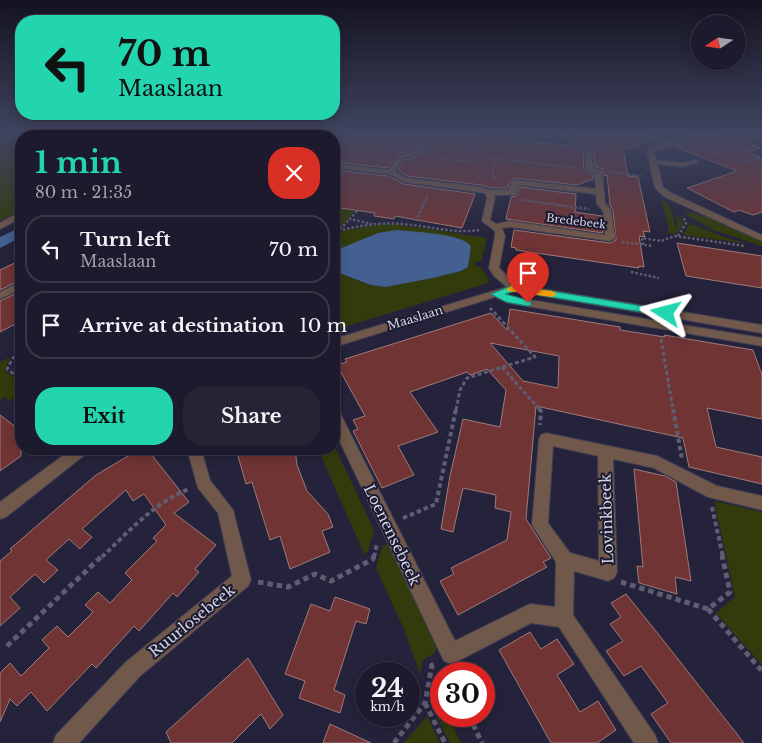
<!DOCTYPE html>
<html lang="en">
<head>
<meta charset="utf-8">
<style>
  :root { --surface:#1c1a2c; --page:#252334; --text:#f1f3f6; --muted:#a0a1a9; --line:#3a3848; --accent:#22d5af }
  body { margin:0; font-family:"Libre Baskerville",serif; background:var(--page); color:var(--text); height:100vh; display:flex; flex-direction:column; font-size:19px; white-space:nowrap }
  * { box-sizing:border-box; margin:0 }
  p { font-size:16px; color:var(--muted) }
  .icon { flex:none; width:28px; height:28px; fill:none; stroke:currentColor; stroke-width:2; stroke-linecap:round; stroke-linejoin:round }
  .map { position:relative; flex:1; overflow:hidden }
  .side { position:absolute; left:15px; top:130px; width:325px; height:325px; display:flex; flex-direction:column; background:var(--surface); border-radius:20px; box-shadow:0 2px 12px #0003,0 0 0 1px var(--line) }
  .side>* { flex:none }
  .top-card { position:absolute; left:15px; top:15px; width:325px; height:105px; border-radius:20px; box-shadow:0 2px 12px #0003,0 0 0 1px var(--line); background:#22d5af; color:#111; overflow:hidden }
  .needle { width:32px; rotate:257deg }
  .buttons { position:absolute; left:691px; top:15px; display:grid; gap:10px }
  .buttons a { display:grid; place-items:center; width:55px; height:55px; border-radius:50%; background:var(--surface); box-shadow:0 2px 12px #0003,0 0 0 1px var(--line); font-size:25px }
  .speed { position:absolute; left:355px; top:662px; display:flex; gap:10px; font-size:25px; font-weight:700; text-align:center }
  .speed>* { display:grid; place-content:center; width:65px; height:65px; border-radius:50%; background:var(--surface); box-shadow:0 2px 12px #0003,0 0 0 1px var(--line); line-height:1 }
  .speed small { font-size:12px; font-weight:400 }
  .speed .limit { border:8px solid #d22; background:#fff; color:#111 }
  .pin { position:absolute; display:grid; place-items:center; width:42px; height:42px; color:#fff; margin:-51px -21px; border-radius:50% 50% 50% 0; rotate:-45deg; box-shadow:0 0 5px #0007 }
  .pin .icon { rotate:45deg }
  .me { position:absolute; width:55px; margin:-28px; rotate:279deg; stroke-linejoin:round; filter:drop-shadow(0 0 4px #0008) }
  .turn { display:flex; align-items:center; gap:18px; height:105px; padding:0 20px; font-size:22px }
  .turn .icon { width:65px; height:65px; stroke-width:2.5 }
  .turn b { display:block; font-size:35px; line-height:42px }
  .round { display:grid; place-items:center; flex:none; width:52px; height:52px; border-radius:20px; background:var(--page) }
  .summary { display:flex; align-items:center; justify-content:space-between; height:85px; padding:0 20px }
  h1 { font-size:30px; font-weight:800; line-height:38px; color:var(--accent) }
  .button { display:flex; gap:10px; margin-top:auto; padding:10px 20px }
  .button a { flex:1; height:58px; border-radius:20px; background:var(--accent); color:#111; font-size:20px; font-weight:800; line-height:58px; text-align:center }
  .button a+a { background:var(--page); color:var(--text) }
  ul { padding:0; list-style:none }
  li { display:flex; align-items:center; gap:15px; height:68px; margin:0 10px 8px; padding:0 10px; border:2px solid var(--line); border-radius:20px }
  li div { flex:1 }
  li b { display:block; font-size:19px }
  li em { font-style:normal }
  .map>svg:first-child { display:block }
</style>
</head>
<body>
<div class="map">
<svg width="762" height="743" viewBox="0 0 762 743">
  <rect width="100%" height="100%" fill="#25233b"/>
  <path fill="#313b0b" d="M0,135L32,136H21V211L0,221Z
    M661,198L677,214L674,213L670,207L676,227H678L676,216L682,219L683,225L676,234L667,233L669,229Z
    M359,204L343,226L334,230V218L340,209Z
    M692,212L701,216L704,215L762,242V246L713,230L685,214Z
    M395,224L487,238L481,262L476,261L475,266L480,267L489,279L488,283L334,330V271L371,285L385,287L433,278L462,271L468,267L471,247L458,238L397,230L378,233L334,251V233L374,225Z
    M692,224L727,238L749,244L683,235L689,225Z
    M11,357L4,370L14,378L21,377L18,385L21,389V393L9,401L5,397L0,400V362Z
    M334,445L374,530L368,552L364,554L318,449H334Z
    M714,501L762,512V665L716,613L735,597Z
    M389,543L438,643L435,653L423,660L420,674L404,629L376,568L382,546Z
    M434,693L441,705V716H448L461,743H450L432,707Z
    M427,716L440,743H404Z"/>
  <path fill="#446091" d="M21,227V237L0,248V237Z
    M397,230C412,232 465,233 471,247L468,267L461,271L433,278L385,287L371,285L334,271V251L378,233Z"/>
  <path fill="#703435" stroke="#9e7b79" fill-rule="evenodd" d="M346,135H424L415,149L398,154L388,168L334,162V148Z
    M434,135H474L574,146L583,150L584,170L592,174L593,179L577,185L515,178L509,182L508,188H491L481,185L407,176L398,170L405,160L423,154Z
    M570,135H640L651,141L623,149L628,176L638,177L650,232L643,231L645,237L639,236L644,267L638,266L639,268L543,254L516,250V248L511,247L514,230L610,243L616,240L613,210L610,205L607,175L604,176L603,169L595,167L593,148H597Z
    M702,135H723L754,144L752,145L760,148L747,152L762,160V212L753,215L739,210L734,212L687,188L737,171L674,146Z
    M334,170L388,176L404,184L475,194L462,228L395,216L394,219L374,216L375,213L334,207Z
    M519,187L576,194L575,212L602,216L603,233L506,219L511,197L516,196Z
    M677,243L762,256V288L686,276Z
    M21,260V280L0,290V270Z
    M21,291V321L0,332V301Z
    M510,309L620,327V330L665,337L664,335L753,350L762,375V419L707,408L716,447L762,457V484L689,467L683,438L536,406L526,519L551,558L543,562L547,567L458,615L440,581L454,574L451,568L507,540L511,512L495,508L496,495L463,488L453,532L441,529L450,476L463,419L500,427L506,390L487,369L470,375L467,372L410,392L438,432L398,446L414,475L382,488L353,431L358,429L353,420L365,416L337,365L347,362L345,359L491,313L507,330ZM490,343L559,356L558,388L523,381Z
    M0,415L21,431V456L0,471Z
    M140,449H147L189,502L174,513L216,545L195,569L199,572L177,597L173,593L139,631L134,626L96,668L92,664L47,711L31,692L17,706L10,699L0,722V673L10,663L21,676L49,648L42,640L57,626L68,637L93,612L85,605L98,592L110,603L132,580L125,573L157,541L153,538L166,525L144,494L133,501L126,490L82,529L92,537L80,549L69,539L46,560L58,570L44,583L35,574L10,597L20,608L0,626V561L12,551L10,549L96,475Z
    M236,449H295L297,465L307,491L328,514L333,527L322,531L330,552L290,569L280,536L270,540L252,482L246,484Z
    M634,469L665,476L676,482L691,581L675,577L677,594L639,583L637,566L643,567Z
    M626,594L659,635L744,743H671L651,714L668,703L641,666L624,676L606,651L623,641L610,624L621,617L611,603Z
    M335,597L370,609L366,624L356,621L334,690L345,695L340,713L299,698L305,681L285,674L311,604L330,611Z
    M530,632L541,649L557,639L574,664L557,675L580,712L598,701L616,730L597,743H551L499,650Z
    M248,658L283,715L270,729L261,714L232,743H171L166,732Z
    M330,724L371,743H323Z"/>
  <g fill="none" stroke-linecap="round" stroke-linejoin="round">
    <defs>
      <path id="service" d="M642,135H649L669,144L665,145Z
        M652,160L683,163L696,160L699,162L683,167L650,163L649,162Z"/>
      <path id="minor" d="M141,135H148L141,136Z
        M253,135H261L253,136Z
        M303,135H309V136H303Z
        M426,135H432L421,153L404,158L395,171L406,178L481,187L490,190H509L511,182L515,180L596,189L594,173L586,170L585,149L557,135H566L591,148L593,168L602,171L605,203L611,210L615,238L610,241L510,227L502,228L505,236L499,268L517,285L762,325V333L514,291L505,294L512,297L762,338V346L509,303L495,297L334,347V339L507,287L494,276L489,268L495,236V231L482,221L487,198L485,193L404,182L389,174L334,168V164L389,170L399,156L416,151ZM518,185L596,194L597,204L603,211L605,235L510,221L496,224L490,220L495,198L494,195H515Z
        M747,135L762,137V141L748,136Z
        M18,213H21V218L0,229V223Z
        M21,282V289L0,299V292Z
        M334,410L339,411L341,415L455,641L530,604L555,607L556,562L532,525L539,439L541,435L546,433L657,456L717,486L762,496V510L708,497L654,468L613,459L617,572L614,578L608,581L574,571L573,615L655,735L658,743H634L559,627L531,623L458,661L451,664L444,661L334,429ZM553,446L598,456L599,561L570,553L548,523Z
        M72,449H89L87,453L6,517L0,519V502Z
        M187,449H201L210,480L233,510L251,580L248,586L140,676L79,743H53L56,735L126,662L232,576L218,513L198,488Z"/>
      <path id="tertiary" d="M689,135H700L654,151L663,187L671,193L762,235V241L665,197L655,188L647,151L651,147Z"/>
    </defs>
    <use href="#service" stroke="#413f56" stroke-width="2"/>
    <use href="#minor" stroke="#413f56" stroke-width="2"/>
    <use href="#tertiary" stroke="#413f56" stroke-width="2"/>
    <path stroke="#5f5d72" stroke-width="2" stroke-dasharray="2.5 1" stroke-linecap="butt" d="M479,135L553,145
      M611,135L640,147
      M334,138L398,145
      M710,141L760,157L747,162L699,144Z
      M473,155L480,135
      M706,156L719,152
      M429,157L471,162L473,156L576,168
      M496,158L492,176L497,180
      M611,172L642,176
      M521,200L566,206
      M423,206L428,195"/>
    <path stroke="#5f5d72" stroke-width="2.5" stroke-dasharray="2.5 2" stroke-linecap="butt" d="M557,205L589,209
      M357,211L350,219L372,224
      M416,221L423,205
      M340,229L350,219
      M334,232C356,226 379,222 403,224C429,226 453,234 479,230
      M678,236L686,223L683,216
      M622,242L653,246
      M643,245L642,238L661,241L675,236L745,246
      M631,272L659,278"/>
    <path stroke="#5f5d72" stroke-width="3" stroke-dasharray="4 2.5" stroke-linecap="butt" d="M661,339L673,410
      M21,353L13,358L7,369L16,376H21
      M502,367L540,410
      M456,410L460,390L467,378L535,357L490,308"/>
    <path stroke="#5f5d72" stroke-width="4" stroke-dasharray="4.5 3" stroke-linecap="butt" d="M539,409L541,411L540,425
      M673,409L682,459
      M712,507L723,557
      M403,518L436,504L456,409
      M102,557C128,532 155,502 189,489
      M374,557L377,544"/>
    <path stroke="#5f5d72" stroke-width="5" stroke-dasharray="5.5 4" stroke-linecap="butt" d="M258,582L288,587L315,574L331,581L373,559L374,555
      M621,582L708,609L730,592L722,555
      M708,609L762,671
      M7,646L103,555
      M425,703L445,743
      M469,716L482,743
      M394,743L425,703L432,665L436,663"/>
    <use href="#service" fill="#70584a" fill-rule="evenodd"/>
    <use href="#minor" fill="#70584a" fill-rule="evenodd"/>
    <use href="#tertiary" fill="#70584a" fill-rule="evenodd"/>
  </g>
  <linearGradient id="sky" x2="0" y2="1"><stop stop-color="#141320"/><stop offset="0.56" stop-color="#404560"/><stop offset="1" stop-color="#404560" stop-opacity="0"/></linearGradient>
  <rect width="762" height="239" fill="url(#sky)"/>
  <path fill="#22d5af" stroke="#168a72" d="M514,285L666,310L671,313L666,316L515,291L505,294L531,301V305L528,306L506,302L491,294Z"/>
  <path fill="#f59e0b" d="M511,286L552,291L557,294L552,297L508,291L507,289Z"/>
  <g text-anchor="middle" stroke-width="4" stroke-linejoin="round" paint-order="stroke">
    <g font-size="11" fill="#d5d4e4" stroke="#1c1a31">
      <text transform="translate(576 221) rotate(7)" y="4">Bredebeek</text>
    </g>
    <g font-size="12" fill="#d5d4e4" stroke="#1c1a31">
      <text transform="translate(415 318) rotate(-17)" y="4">Maaslaan</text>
    </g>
    <g font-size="15" fill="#d5d4e4" stroke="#1c1a31">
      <text transform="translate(607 519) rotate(-92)" y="5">Lovinkbeek</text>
      <text transform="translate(392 535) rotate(64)" y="5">Loenensebeek</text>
      <text transform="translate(192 621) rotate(-39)" y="5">Ruurlosebeek</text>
    </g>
  </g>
</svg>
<div class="buttons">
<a><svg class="needle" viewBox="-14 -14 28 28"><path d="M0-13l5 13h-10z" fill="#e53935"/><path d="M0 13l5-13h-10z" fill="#a0a1a9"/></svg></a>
</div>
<div class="speed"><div>24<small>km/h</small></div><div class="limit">30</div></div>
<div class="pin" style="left:528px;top:303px;background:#d93025"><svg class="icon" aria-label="arrive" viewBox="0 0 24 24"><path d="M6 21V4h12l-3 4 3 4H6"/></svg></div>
<svg class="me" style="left:666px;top:313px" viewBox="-20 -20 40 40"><path d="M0-17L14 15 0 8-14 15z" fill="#22d5af" stroke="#fff" stroke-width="4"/></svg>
<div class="top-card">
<div class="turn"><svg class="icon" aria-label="left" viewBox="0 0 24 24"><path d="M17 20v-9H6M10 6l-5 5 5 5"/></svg><div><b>70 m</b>Maaslaan</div></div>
</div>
<section class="side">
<div class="summary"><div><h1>1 min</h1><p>80 m · 21:35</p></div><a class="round" style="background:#d93025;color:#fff"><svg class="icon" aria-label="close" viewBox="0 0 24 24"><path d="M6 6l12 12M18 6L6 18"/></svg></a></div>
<ul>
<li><svg class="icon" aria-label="left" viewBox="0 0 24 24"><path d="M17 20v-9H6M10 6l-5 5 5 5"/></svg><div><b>Turn left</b><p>Maaslaan</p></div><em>70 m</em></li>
<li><svg class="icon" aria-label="arrive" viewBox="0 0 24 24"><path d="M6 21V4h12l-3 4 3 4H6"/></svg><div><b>Arrive at destination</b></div><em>10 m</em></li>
</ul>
<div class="button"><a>Exit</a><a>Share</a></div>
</section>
</div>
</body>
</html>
